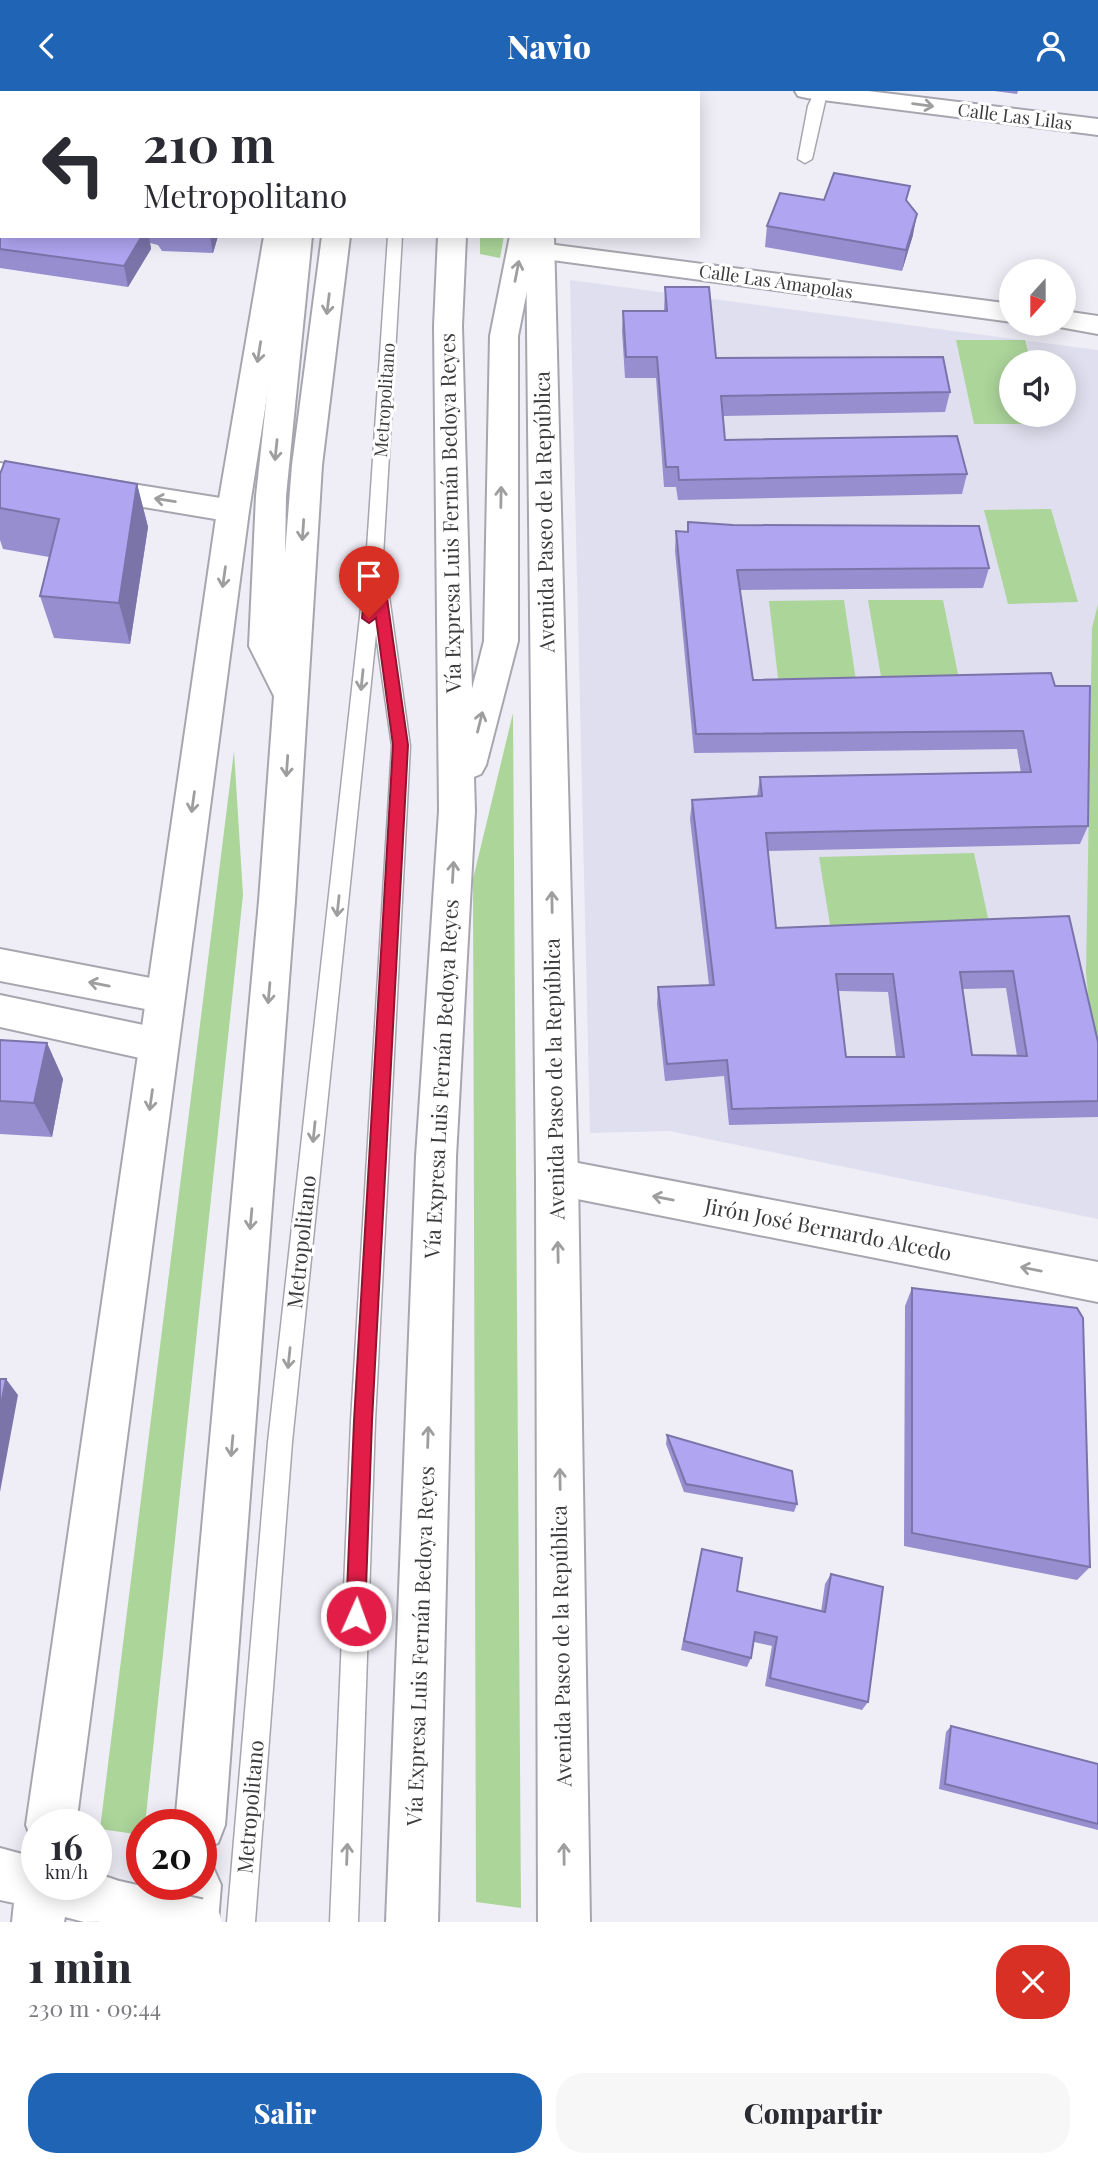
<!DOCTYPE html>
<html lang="es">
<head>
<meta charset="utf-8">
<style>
  :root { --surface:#fff; --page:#f7f7f7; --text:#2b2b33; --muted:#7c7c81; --accent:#2064b5 }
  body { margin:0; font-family:"Playfair Display",serif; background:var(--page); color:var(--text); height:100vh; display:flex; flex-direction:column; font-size:26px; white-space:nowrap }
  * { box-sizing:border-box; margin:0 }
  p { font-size:23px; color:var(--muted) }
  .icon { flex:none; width:38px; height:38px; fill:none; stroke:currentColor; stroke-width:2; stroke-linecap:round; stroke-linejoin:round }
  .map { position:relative; height:1831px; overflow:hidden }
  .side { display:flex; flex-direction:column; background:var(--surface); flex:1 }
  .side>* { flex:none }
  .banner { position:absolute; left:0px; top:0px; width:700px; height:147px; box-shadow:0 4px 18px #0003; background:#fff; color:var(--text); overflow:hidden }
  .needle { width:46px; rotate:201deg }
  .controls { position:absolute; left:999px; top:168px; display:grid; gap:14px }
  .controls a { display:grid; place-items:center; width:77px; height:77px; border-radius:50%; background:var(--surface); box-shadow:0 4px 18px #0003; font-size:35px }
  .speed { position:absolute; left:21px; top:1718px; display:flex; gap:14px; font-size:35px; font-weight:700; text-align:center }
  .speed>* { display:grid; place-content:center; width:91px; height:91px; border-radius:50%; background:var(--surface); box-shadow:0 4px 18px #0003; line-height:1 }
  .speed small { font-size:18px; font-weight:400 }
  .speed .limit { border:10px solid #d22; background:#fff; color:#111 }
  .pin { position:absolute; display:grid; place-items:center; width:60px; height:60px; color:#fff; margin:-72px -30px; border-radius:50% 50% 50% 0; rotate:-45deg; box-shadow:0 0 7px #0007 }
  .pin .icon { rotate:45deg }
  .me { position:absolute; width:77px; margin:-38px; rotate:2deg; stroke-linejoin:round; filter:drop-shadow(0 0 5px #0008) }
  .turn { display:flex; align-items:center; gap:24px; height:147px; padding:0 28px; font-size:32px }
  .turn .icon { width:91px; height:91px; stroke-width:2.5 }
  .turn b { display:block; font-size:49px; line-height:60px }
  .round { display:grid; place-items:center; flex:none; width:74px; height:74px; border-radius:28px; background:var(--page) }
  .head { display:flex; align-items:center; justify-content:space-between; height:119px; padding:0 28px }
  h1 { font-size:42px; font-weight:800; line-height:52px }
  .cta { display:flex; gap:14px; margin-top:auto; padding:14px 28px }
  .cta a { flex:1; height:80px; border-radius:28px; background:var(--accent); color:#fff; font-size:28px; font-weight:800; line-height:80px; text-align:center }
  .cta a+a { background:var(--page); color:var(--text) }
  header { display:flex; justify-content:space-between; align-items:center; height:91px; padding:0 28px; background:var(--accent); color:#fff; font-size:32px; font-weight:800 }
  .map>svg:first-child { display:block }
</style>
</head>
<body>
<header><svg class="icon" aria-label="back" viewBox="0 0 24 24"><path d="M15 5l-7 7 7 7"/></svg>Navio<svg class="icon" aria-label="person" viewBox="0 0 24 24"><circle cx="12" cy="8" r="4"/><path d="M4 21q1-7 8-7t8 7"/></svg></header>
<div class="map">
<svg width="1098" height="1831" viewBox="0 0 1098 1831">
  <rect width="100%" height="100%" fill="#efeef7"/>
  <path fill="#e0dfef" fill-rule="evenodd" d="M570,189L1098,259V1128L669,1040L590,1042ZM1012,271H1064V324H1012Z"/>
  <path fill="#acd59a" d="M480,145H504L500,167L480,163Z
    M956,249H1025L1031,271H1012V324H1044L1046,333H974Z
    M1051,418L1078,511L1008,513L984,419Z
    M844,509L858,603L780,604L769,510Z
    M868,509H943L962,603H884Z
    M1098,513V960L1092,944L1086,882L1092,537Z
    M513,622L521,1817L476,1811L473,788Z
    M234,660L243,804L145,1734H142V1744L100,1738Z
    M974,762L990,836L831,840L819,766Z"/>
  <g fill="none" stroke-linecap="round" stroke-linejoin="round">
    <defs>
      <path id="lane" d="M398,0H412V2H398Z
        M815,0L827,2L812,68L805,72L798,68L808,15Z
        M0,98H2V106H0Z
        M388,145H402L381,499L389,505L410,655L375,1330L358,1831H330L351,1330L392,655L376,543L292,1351L255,1831H227L268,1351L366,472Z"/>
      <path id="street" d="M24,0H59L60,2H25Z
        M540,152L1012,213V231L530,166L526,160L530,154Z
        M1064,220L1098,225V243L1054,235L1052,233H1064Z
        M0,372L233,409L244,413L249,420L244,427L233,431L0,392Z
        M0,858L166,890L180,895L185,906L180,917L166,922L0,890Z
        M0,904L158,937L172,942L178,954L172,966L158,971L0,936Z
        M557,1068L1098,1171V1211L557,1104L542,1099L536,1086L542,1073Z"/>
      <path id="secondary" d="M284,0H308L309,2H283Z
        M522,0H546L547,2H521Z
        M795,0H868L1098,28V44L807,7L798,5Z
        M264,145H292L249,420L76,1734H37V1753L33,1752L26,1734L217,420Z
        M526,145H554L578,1086L590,1831H538L536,1086Z
        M0,1757L37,1767V1794H96V1782L130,1794L138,1812L130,1830L84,1831L65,1826L64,1831H12L14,1812L0,1809Z"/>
      <path id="highway" d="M342,0H366L367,2H341Z
        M447,0H471L472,2H446Z
        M284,145H312L286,405L285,463L292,374L322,145H350L322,374L295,810L225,1734L218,1752L201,1759V1734H175L259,810L274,605L249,555L256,405Z
        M438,145H466L462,235L472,598L484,550L490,245L510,145H538L518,245V550L486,674L481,683L474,686L475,720L456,1066L438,1831H386L416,1066L439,720L434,235Z
        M201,1771L213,1776L221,1794L218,1831H166L169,1794H201Z"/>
    </defs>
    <use href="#lane" stroke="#a6a6ae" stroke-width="3"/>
    <use href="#street" stroke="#a6a6ae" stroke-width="4"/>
    <use href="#secondary" stroke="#a6a6ae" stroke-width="4"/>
    <use href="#highway" stroke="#a6a6ae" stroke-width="4"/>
    <use href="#lane" fill="#fff" fill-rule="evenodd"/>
    <use href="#street" fill="#fff" fill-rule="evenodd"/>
    <use href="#secondary" fill="#fff" fill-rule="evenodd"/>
    <use href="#highway" fill="#fff" fill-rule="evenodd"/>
    <defs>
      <path id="secondary-bridge" d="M112,1812L198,1831"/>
    </defs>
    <use href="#secondary-bridge" stroke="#a6a6ae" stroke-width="50" stroke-linecap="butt"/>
    <use href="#secondary-bridge" stroke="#fff" stroke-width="46"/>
  </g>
  <path fill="#968ecf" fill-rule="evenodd" d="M994,0H1018L1017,3Z
    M0,13H2V95H0Z
    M824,109L907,111L913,144L902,180L765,156L767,135Z
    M0,117L2,145H218L213,162L162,160L158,154L150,152L151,158L128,196L0,177Z
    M665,196L716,267L950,301L945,321L723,325L725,349L967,383L962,403L678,409L676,396H664L656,287H625L622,240L623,220H664Z
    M0,383L137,393L148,436L130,553L54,547L40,505L49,466L3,458L0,449Z
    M676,440L989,477L983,497L740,499L753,589L1051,582L1088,735L1080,753L768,760L776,837L1069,825L1098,951V1026L729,1034L724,985L665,990L657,913L658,896L709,894L690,728L692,709L757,706L760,686L1021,682L1017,658L694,662L675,460ZM1006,897L1017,965L972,964L963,898ZM838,900L888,901L896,966H846Z
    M0,949L47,952L63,988L52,1046L0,1043Z
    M912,1197L1090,1476L1077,1489L904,1455L905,1215Z
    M667,1344L797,1413L794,1421L684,1401L666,1353Z
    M702,1458L737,1500L821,1521L825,1493L831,1483L868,1611L862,1619L765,1595L772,1555L754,1551L751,1567L747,1576L681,1559Z
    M951,1635L1098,1673V1739L939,1698L946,1641Z"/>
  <path fill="#7a74a9" d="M917,123L913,144L902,180L906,159Z
    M142,145H149L151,158L128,196L124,175Z
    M210,145H218L213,162Z
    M137,393L148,436L130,553L119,512Z
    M47,952L63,988L52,1046L34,1012Z
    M6,1288L18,1304L0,1401V1318Z"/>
  <path fill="#afa5f1" stroke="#7a74a9" stroke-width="2" fill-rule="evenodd" d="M0,13H2V30H0Z
    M2,48V75H0V50Z
    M834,82L910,95L906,109L917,123L906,159L767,135L780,102L824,109Z
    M0,117H2V145H142L124,175L0,158Z
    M665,196H709L716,267L943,266L950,301L721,305L725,349L957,345L967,383L679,389L678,376H666L657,266H626L623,220H667Z
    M5,370L137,393L119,512L40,505L59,428L0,417V383Z
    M688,431L733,434L979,435L989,477L737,479L753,589L1051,582L1055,595H1090L1088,735L766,742L776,837L1069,825L1098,951V1010L732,1018L727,969L667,973L658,896L714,894L692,709L762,705L760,686L1031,681L1023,640L696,643L676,440L688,441ZM1013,880L1027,965L972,964L960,881ZM836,883H893L904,966H846Z
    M0,949L47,952L34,1012L0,1010Z
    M912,1197L1077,1217L1083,1227L1090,1476L912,1442Z
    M0,1288H6L0,1318Z
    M667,1344L792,1380L797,1413L686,1393Z
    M702,1458L742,1467L737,1500L825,1521L831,1483L883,1496L868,1611L770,1587L777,1546L755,1541L751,1567L684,1550Z
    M951,1635L1098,1673V1733L945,1693Z"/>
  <defs><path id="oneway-shaft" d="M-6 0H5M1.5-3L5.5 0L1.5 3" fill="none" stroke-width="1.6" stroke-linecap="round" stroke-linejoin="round" transform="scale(1.75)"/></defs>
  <g stroke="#9e9e9f">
    <use href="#oneway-shaft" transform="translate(923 14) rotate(7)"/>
    <use href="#oneway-shaft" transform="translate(517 180) rotate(-79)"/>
    <use href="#oneway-shaft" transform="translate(328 213) rotate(97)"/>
    <use href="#oneway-shaft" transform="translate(259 261) rotate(99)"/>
    <use href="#oneway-shaft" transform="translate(276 359) rotate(96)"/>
    <use href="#oneway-shaft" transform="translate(501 406) rotate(-89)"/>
    <use href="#oneway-shaft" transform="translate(165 409) rotate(-171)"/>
    <use href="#oneway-shaft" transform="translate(303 439) rotate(94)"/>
    <use href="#oneway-shaft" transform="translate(224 486) rotate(98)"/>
    <use href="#oneway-shaft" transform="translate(362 589) rotate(96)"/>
    <use href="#oneway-shaft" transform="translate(480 631) rotate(-76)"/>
    <use href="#oneway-shaft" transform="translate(287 675) rotate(94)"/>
    <use href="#oneway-shaft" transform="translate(193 711) rotate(98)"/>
    <use href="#oneway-shaft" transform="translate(453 781) rotate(-87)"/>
    <use href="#oneway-shaft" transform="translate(552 811) rotate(-91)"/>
    <use href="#oneway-shaft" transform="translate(338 815) rotate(96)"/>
    <use href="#oneway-shaft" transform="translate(99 893) rotate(-169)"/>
    <use href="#oneway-shaft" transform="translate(269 902) rotate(95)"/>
    <use href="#oneway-shaft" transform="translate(151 1009) rotate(98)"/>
    <use href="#oneway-shaft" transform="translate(314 1041) rotate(96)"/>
    <use href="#oneway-shaft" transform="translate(663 1107) rotate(-169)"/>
    <use href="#oneway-shaft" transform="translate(251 1128) rotate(95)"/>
    <use href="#oneway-shaft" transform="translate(558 1161) rotate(-91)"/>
    <use href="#oneway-shaft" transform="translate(1031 1178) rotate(-169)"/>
    <use href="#oneway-shaft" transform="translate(289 1267) rotate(96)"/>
    <use href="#oneway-shaft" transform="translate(428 1346) rotate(-88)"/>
    <use href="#oneway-shaft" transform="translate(232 1355) rotate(95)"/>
    <use href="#oneway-shaft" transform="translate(560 1388) rotate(-91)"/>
    <use href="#oneway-shaft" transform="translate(347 1763) rotate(-88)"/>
    <use href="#oneway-shaft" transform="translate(564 1763) rotate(-91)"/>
  </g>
  <path fill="#e11d48" stroke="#92132f" stroke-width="2" d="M375,467L382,472L408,654L372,1330L365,1525L363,1532L356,1535L349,1532L346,1525L354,1330L393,654L376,527L369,532L362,527L368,472Z"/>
  <g text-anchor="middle" stroke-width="6" stroke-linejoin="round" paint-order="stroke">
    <g font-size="18" fill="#3c3c3f" stroke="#fff">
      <text transform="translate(1015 26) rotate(7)" y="6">Calle Las Lilas</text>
      <text transform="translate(776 191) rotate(8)" y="6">Calle Las Amapolas</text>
      <text transform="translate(385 309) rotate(-86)" y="6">Metropolitano</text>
    </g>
    <g font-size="21" fill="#3c3c3f" stroke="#fff">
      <text transform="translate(545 421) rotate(-91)" y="7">Avenida Paseo de la República</text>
      <text transform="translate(451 422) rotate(-91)" y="7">Vía Expresa Luis Fernán Bedoya Reyes</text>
      <text transform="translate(442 988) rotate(-87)" y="7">Vía Expresa Luis Fernán Bedoya Reyes</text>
      <text transform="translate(555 988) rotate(-91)" y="7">Avenida Paseo de la República</text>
      <text transform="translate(828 1139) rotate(11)" y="7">Jirón José Bernardo Alcedo</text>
      <text transform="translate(302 1151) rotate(-84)" y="7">Metropolitano</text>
      <text transform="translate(421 1555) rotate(-88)" y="7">Vía Expresa Luis Fernán Bedoya Reyes</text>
      <text transform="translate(562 1555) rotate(-91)" y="7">Avenida Paseo de la República</text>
      <text transform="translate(251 1716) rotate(-85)" y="7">Metropolitano</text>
    </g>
  </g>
</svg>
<div class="controls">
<a><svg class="needle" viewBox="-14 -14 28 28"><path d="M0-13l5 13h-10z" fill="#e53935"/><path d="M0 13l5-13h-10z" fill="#7c7c81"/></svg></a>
<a><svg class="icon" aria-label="sound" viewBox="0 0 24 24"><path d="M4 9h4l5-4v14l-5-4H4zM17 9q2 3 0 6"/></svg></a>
</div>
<div class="speed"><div>16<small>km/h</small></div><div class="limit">20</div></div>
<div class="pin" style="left:369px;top:527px;background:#d93025"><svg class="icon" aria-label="arrive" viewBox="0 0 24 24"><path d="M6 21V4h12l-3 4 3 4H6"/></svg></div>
<svg class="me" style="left:356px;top:1525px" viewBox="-20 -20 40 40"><circle r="17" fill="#e11d48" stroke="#fff" stroke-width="3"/><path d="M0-11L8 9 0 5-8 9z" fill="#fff"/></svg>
<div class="banner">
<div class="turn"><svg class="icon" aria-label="left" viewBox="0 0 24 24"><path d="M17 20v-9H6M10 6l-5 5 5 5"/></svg><div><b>210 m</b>Metropolitano</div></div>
</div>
</div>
<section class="side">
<div class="head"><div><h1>1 min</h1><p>230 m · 09:44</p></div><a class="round" style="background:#d93025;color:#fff"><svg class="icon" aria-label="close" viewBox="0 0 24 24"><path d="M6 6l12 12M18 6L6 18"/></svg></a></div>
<div class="cta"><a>Salir</a><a>Compartir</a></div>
</section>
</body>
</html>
